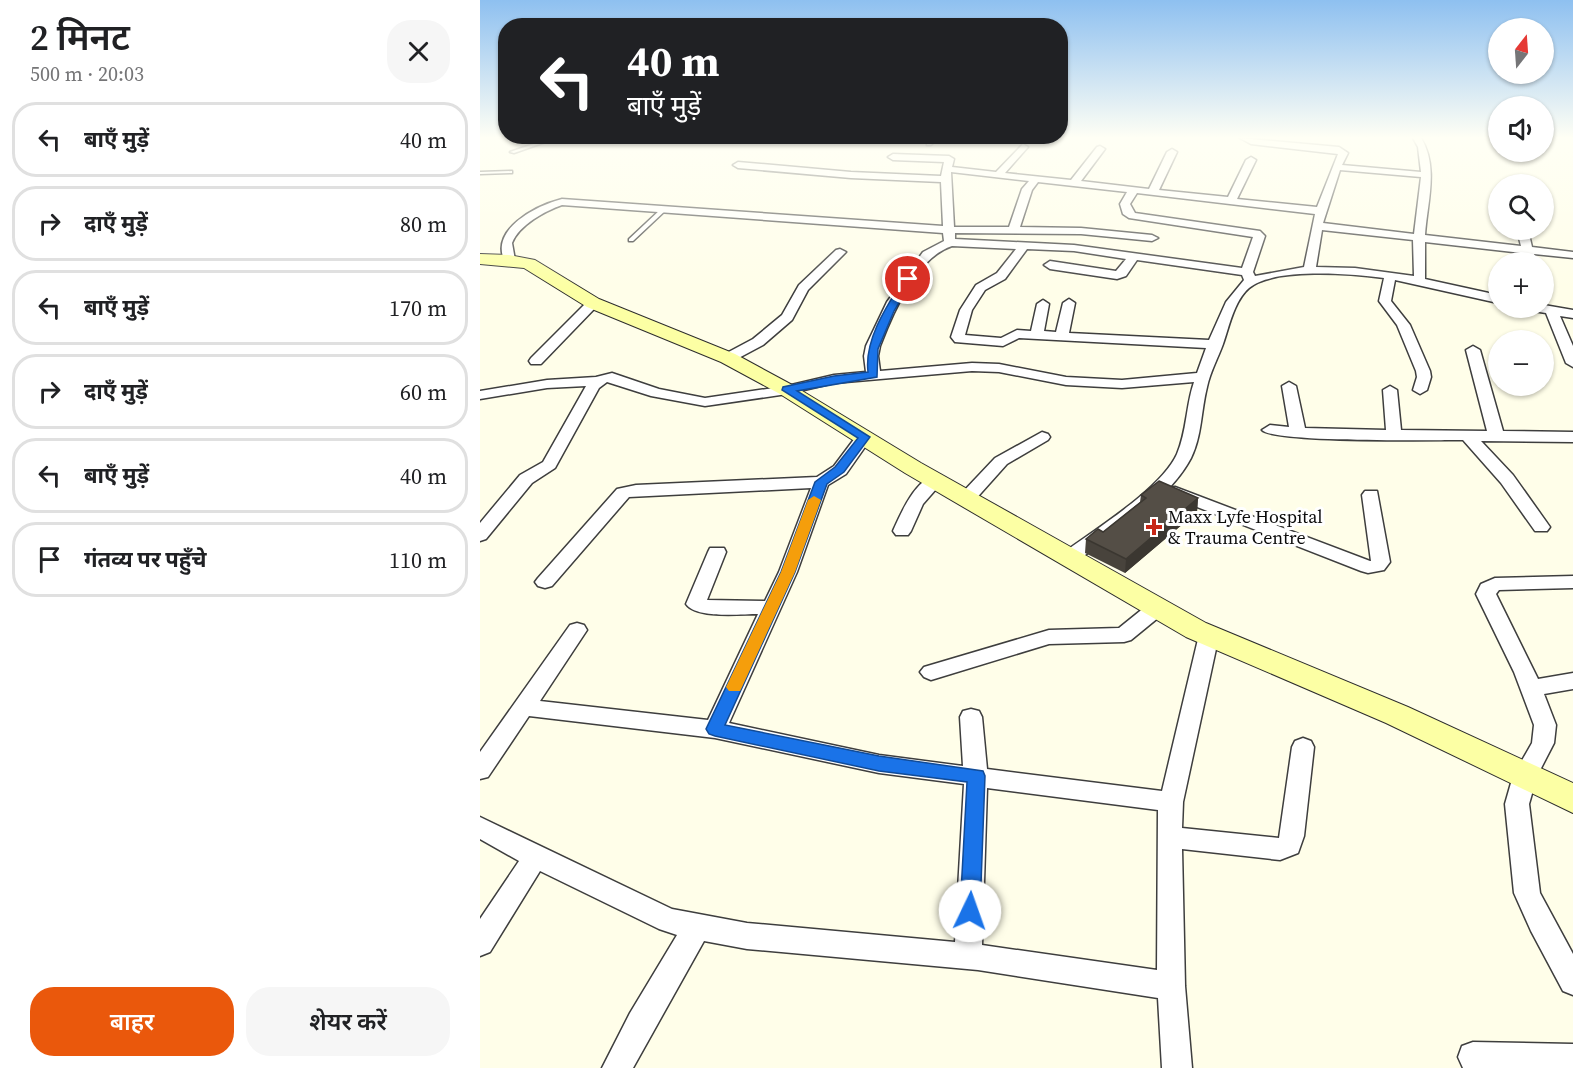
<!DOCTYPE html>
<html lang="hi">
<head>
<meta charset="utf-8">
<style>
  :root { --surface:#fff; --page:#f6f6f6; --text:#202124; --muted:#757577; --line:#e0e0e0; --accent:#ea580c }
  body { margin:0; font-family:"Source Serif 4","Noto Sans Devanagari",serif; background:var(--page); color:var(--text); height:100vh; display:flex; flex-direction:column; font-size:22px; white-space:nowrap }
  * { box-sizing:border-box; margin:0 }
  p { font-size:20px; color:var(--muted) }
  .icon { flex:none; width:33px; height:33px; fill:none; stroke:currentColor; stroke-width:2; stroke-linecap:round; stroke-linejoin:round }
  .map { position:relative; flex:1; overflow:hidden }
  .sheet { display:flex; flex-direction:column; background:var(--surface); width:480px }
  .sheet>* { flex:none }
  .guide { position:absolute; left:18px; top:18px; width:570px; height:126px; border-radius:24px; box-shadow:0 2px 4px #0004; background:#202124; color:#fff; overflow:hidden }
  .needle { width:39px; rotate:17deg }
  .tools { position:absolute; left:1008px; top:18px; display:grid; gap:12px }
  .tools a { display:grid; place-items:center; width:66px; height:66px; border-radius:50%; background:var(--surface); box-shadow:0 2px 4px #0004; font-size:30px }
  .pin { position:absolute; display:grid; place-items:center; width:51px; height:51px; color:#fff; margin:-26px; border:3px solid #fff; border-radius:50%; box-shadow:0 2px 6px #0007 }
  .me { position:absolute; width:66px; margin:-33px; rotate:3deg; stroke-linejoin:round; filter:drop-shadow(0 0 4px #0008) }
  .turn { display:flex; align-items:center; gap:21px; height:126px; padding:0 30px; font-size:27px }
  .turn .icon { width:78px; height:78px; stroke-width:2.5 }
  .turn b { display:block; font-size:42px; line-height:51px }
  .round { display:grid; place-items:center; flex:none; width:63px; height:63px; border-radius:24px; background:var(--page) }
  .summary { display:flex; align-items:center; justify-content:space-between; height:102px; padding:0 30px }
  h1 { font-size:36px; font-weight:600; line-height:45px }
  .cta { display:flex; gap:12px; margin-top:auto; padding:12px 30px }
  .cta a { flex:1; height:69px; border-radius:24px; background:var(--accent); color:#fff; font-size:24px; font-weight:600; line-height:69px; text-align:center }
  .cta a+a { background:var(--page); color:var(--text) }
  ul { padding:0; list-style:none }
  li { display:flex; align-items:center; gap:18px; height:75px; margin:0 12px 9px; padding:0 18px; border:3px solid var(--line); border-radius:24px }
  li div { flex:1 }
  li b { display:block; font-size:22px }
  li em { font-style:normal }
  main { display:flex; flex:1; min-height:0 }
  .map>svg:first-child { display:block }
</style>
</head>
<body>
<main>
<section class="sheet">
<div class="summary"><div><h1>2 मिनट</h1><p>500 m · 20:03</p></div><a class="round"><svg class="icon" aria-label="close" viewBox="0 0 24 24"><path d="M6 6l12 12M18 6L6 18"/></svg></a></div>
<ul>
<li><svg class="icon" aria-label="left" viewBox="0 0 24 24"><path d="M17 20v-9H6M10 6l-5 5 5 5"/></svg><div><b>बाएँ मुड़ें</b></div><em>40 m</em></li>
<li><svg class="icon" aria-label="right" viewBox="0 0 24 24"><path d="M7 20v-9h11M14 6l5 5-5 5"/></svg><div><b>दाएँ मुड़ें</b></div><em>80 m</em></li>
<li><svg class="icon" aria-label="left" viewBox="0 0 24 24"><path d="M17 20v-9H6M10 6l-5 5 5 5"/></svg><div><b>बाएँ मुड़ें</b></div><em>170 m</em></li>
<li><svg class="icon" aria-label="right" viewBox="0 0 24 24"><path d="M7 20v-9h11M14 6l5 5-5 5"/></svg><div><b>दाएँ मुड़ें</b></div><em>60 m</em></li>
<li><svg class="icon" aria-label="left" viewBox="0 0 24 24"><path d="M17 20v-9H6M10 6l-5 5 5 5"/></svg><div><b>बाएँ मुड़ें</b></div><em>40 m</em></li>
<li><svg class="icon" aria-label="arrive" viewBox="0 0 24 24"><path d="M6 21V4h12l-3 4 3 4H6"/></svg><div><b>गंतव्य पर पहुँचे</b></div><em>110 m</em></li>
</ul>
<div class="cta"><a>बाहर</a><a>शेयर करें</a></div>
</section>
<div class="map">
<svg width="1093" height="1068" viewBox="0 0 1093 1068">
  <rect width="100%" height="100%" fill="#fffee9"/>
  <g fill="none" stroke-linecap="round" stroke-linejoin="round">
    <defs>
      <path id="lane" d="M71,138H77L34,153L30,152Z
        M454,138H458L451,145H447V143Z
        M32,171V173H30L0,174V172Z
        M181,209L186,210L153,241H149V239Z"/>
      <path id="street" d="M760,138L859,147L868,153L862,165L941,172L938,147L933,138H941C959,167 947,203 945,235L1041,246L1037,230H1048L1052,247L1093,252V258L1054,254L1056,262H1044L1042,253L945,242V279L1018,295V303L915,280L911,301L930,325L950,371L951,377L947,390L940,394L933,390L937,377L936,371L917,325L899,301L904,278C873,274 794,267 769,288C754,301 749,327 743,344C738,358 730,372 727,387C721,410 722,436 711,458C689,500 634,533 597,561H583L581,557L583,553C616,529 681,489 697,454C707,431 706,405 714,382L642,388L586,385L519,372L492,371L354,383L307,394L225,406L171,396L127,382L119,388L75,468L52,483L6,539L0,541V523L40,475L63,462L106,386L67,388L0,399V391L67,380L116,377L132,373L179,389L225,398L307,386L354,375L386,372L384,356L386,346L407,302L443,252L464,241L463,233L82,205C65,211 39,225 32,243L35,260L29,264L25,262C9,230 55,206 82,199L463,226L461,182L371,178L258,168L253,165L258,162L371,172L461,176L464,162L413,160L408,157L413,154L469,156L474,159L472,167L516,172L543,144L548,147L525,173L591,180L617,147L620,146L625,149L601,181L669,189L687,152L692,149L697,152L679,190L748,197L766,160L771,157L776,160L757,199L837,207L858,154L771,144ZM860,170L941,177L934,234L843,223ZM471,172L549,181L542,189L529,227H474ZM558,182L647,192L640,204L643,214L649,218L773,237L762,268L594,245L475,239V233L601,234L672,241L678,238L672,235L601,228L540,227L552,190ZM657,193L835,214L824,267L775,276L773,272L785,236L780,231L655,213L650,204ZM842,230L933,240L934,276L875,268L836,267ZM472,246L536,249L517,273L496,285L480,310L471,337L475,342L523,346L539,338L726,348L717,373L642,380L586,377L519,364L492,363L400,371L398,356L400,346C413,312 436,258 472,246ZM547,249L594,251L646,259L636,271L570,261L564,265L570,269L637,279L646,276L657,260L762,275L764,280L746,302L729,340L589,333L595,303L589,299L583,303L576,332L564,331L569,304L563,300L557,304L551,331L537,330L521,338L485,335L492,310L505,290L525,279Z
        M360,249L366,252L328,290L312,320L283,345L253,361H243L241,358L243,355L273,339L302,315L319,285L356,250Z
        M113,299L117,300L119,303L117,306L61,364H51L49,361L51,358L109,300Z
        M1064,305L1093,310V318L1080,316L1093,346V367L1086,363L1066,313L1053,311L1052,308H1064Z
        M993,346L1000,350L1023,431L1093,432V442L1001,441L1033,475L1070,527L1067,531H1055L1021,483L983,440C956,440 793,443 782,430L790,425L809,427L802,386L809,382L816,386L825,428L906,430L903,390L910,386L917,390L921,430L1007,431L986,350Z
        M384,432L392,437L366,474L348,485L317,572L249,723L399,755L483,766L480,717L483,711L491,709L499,711L502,717L507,769L682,791L719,635L722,630L729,628L736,630L739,635L703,802L702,828L799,838L812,747L815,741L823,738L831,741L834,747L824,836L818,853L800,860L702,849L705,986L712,1068H682L678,998L498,970L267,949L224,941L153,1068H122L150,1013L197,935L179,929L60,871L10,952L0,956V919L39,861L0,839V817L192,909L267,923L475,942L484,784L399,773L235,738L49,716L8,777L0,779V752L90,625L97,623L104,625L107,630L60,701L228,720L278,614C261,614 216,619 206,604L228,552L230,548H244L246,552L227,600L285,601L299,572L331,488L149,497L72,586L65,588L58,586L55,582L58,578L137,489L156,485L337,477L354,466L378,434ZM507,788L678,810L677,970L502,945Z
        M562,432L568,434L570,437L568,440L527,464L493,502H481L478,498L481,494L515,458Z
        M456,475L464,480L443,504L431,531L428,535H416L413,531C421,513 435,480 456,475Z
        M695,487L890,561H891L882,495L885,491H897L910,562L904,570L888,573L881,571L689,496L686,492L689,488Z
        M1093,576V588L1019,590L1016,594L1058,679L1093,673V689L1064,694L1076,725L1074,743L1057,776L1049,804L1060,893L1093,954V995L1083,991L1051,931L1034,893L1025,804L1033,776L1052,743L1054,725L1034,672L996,594L1001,584L1015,578Z
        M677,601L684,603L687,608L684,613L651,640L644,642L569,644L451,680L444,677L440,672L444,667L569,630L639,628L670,603Z
        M993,1042L1093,1044V1068H983L978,1057L982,1046Z"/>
      <path id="secondary" d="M0,254L29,255L55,260L119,299L255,354L314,386L441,463L726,623L928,707L1093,783V813L906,723L706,637L425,473L300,394L241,362L107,307L44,268L0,264Z"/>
    </defs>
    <use href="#lane" stroke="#3e3e3e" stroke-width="3"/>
    <use href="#street" stroke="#3e3e3e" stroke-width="3"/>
    <use href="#secondary" stroke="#2d2d2d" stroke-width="2"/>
    <use href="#lane" fill="#fff" fill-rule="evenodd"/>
    <use href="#street" fill="#fff" fill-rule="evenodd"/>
    <use href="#secondary" fill="#fcffa4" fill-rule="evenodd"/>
  </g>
  <path fill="#48433c" d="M661,495L718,498L717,512L645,573L605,553L606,539L623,532L660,502Z"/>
  <path fill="#3b3731" d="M718,498L717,512L645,573L646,559Z"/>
  <path fill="#544e46" stroke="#3b3731" stroke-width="1.5" d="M679,481L718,498L646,559L606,539L618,529L623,532L666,498L661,495Z"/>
  <linearGradient id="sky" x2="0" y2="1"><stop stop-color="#8ec0f0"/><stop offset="0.48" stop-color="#fffff5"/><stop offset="1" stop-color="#fffff5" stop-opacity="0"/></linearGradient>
  <rect width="1093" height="287" fill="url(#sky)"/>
  <path fill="#1a73e8" stroke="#114b97" stroke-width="1.5" d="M425,277L433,279L414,311L398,349L397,377L317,391L390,437L364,472L347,484L315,572L245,725L399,756L503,771L505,776L500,911L497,918L490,920L483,918L480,911L487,782L399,771L235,736L229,734L226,729L301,572L335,482L355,467L378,438L302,390L303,387L354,376L388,372C384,339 408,304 425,277Z"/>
  <path fill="#f59e0b" d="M334,496L341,500L315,572L262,687L260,691H249L246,687L301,572L328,500Z"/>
  <path fill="#c72717" stroke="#fff" stroke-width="2" d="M671 518h6v6h6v6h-6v6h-6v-6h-6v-6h6z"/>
  <g text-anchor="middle" stroke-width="6" stroke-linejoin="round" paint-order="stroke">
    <g font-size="18" fill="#0b0b0b" stroke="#fff" text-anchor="start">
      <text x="688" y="523">Maxx Lyfe Hospital<tspan x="688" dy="21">&amp; Trauma Centre</tspan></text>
    </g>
  </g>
</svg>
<div class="tools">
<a><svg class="needle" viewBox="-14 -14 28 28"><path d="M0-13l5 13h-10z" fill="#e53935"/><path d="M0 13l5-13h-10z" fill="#757577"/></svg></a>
<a><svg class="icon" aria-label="sound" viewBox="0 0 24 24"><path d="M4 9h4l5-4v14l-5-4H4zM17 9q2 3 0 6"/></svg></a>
<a><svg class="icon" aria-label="search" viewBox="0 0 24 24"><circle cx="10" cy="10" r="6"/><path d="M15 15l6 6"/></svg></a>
<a>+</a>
<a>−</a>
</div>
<div class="pin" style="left:428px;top:279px;background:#d93025"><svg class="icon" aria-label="arrive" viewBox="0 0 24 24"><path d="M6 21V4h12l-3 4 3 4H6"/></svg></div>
<svg class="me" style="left:490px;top:911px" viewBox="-20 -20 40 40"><circle r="19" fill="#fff"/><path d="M0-13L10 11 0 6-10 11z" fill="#1a73e8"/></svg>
<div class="guide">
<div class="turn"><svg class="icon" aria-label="left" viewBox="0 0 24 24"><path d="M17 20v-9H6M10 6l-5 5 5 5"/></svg><div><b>40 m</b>बाएँ मुड़ें</div></div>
</div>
</div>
</main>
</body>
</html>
